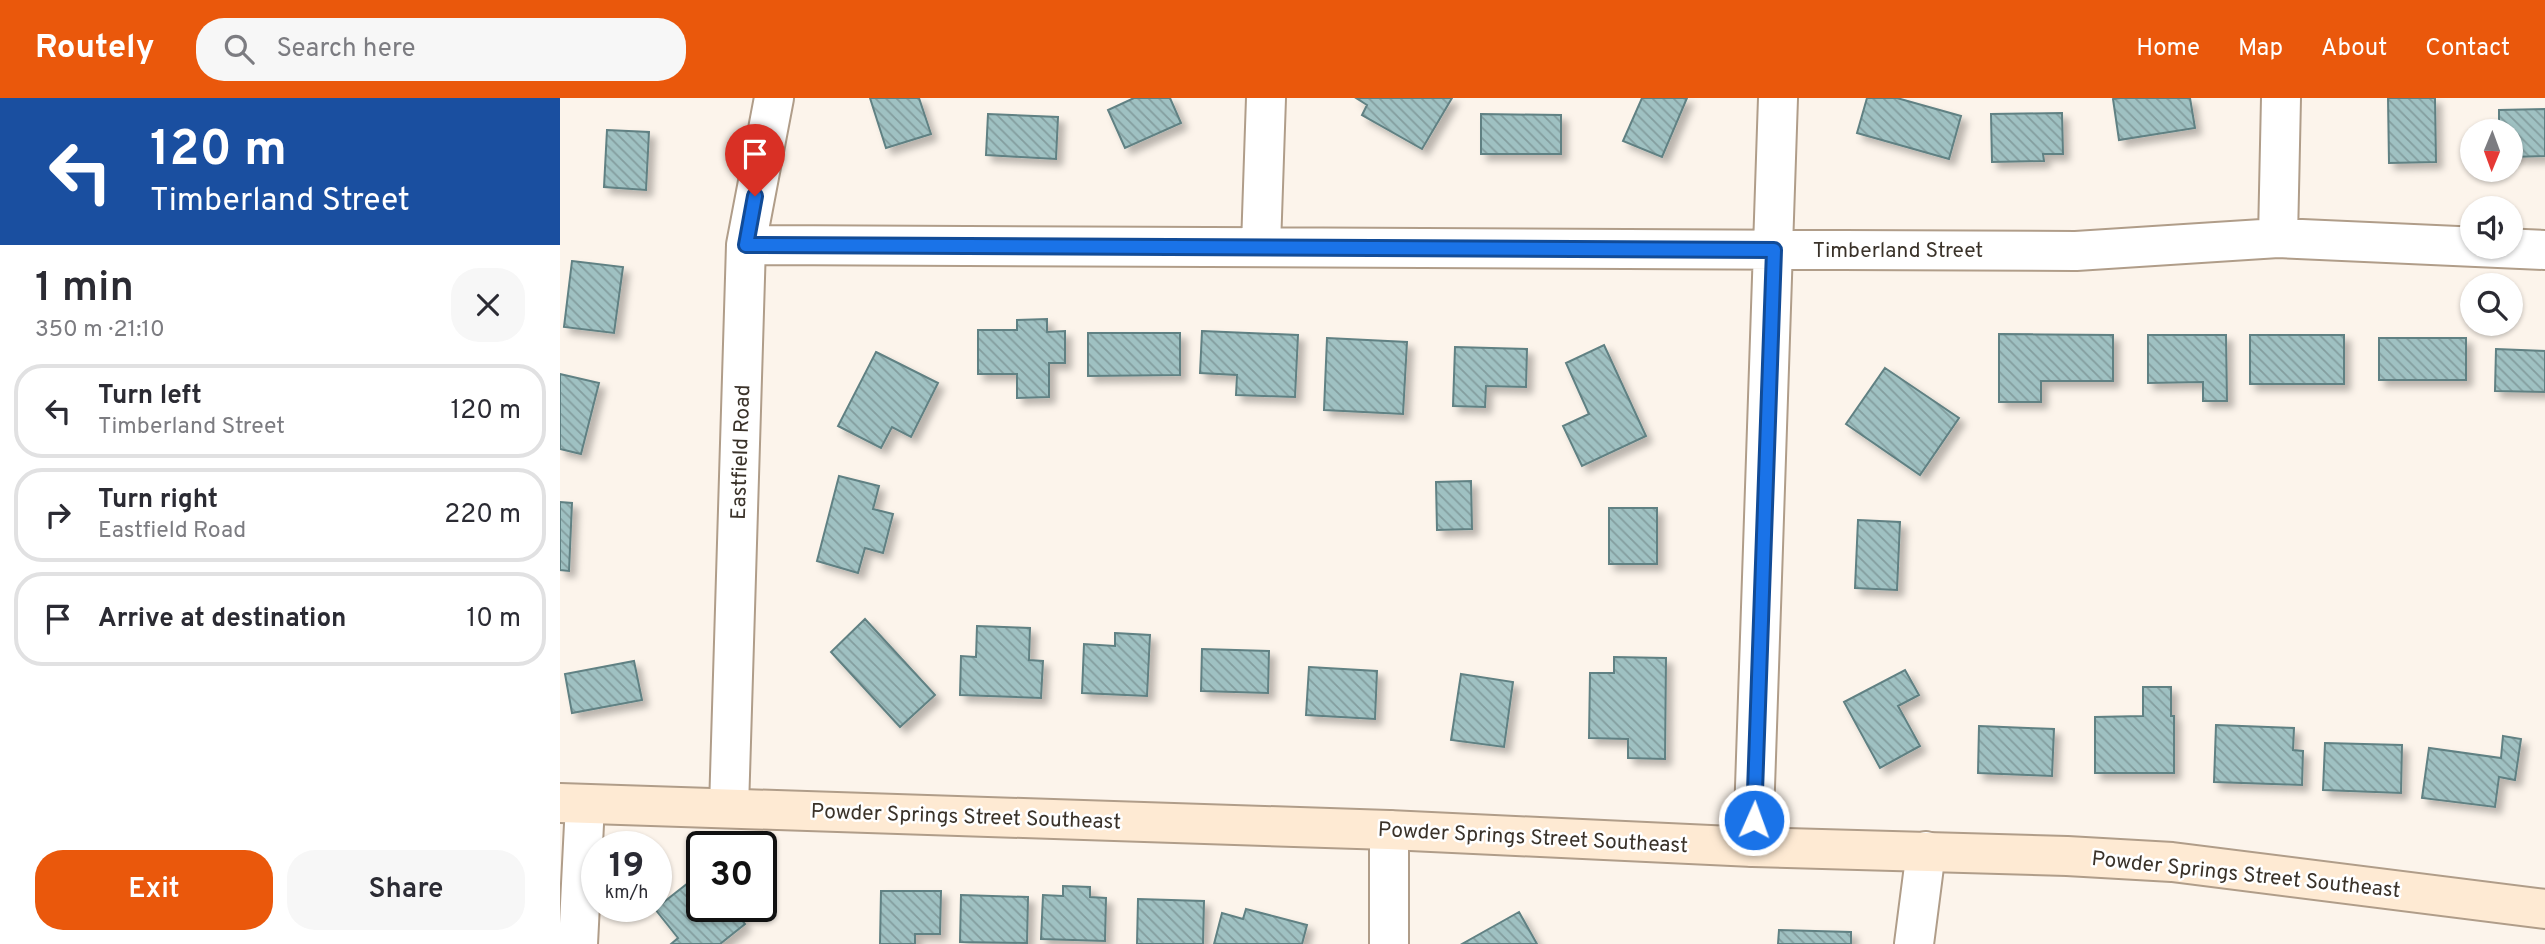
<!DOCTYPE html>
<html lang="en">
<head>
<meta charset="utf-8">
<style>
  :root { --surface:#fff; --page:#f7f7f7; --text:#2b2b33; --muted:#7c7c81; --line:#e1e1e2; --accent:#ea580c }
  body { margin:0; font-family:Overpass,sans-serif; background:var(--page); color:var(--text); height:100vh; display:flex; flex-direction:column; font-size:26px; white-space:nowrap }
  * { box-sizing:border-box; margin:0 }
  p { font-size:23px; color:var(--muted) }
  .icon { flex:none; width:38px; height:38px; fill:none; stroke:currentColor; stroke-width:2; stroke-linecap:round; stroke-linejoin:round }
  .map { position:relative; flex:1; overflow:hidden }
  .details { display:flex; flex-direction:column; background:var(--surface); width:560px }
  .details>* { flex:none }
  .guide { background:#1a4fa0; color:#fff; overflow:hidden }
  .needle { width:46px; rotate:181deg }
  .buttons { position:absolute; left:1900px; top:21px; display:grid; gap:14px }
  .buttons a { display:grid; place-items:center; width:63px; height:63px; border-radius:50%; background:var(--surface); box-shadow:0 2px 5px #0004; font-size:35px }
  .speed { position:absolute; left:21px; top:733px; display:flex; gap:14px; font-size:35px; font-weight:700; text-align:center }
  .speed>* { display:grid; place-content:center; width:91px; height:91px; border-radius:50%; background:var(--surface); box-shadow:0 2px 5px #0004; line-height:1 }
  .speed small { font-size:18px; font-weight:400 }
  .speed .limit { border:4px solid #111; border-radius:10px; background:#fff; color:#111 }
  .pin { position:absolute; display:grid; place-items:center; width:60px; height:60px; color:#fff; margin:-72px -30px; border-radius:50% 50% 50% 0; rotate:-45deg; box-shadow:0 0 7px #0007 }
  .pin .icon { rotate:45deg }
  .me { position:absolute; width:77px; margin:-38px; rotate:2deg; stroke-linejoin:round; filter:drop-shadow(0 0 5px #0008) }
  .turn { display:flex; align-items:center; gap:24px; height:147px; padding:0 35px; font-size:32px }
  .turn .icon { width:91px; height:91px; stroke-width:2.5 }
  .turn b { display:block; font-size:49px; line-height:60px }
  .round { display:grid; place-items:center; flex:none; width:74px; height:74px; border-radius:28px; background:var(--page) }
  .head { display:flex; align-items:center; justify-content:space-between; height:119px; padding:0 35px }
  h1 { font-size:42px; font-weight:600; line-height:52px }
  .action { display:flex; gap:14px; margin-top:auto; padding:14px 35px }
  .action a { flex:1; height:80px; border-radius:28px; background:var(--accent); color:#fff; font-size:28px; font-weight:600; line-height:80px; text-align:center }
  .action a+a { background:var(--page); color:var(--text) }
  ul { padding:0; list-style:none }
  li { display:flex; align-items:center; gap:21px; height:94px; margin:0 14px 10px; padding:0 21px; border:4px solid var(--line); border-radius:28px }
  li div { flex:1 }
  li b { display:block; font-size:26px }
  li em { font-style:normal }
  header { display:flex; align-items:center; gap:42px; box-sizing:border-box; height:98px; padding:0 35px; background:var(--accent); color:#fff }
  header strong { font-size:33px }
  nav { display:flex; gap:38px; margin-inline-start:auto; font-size:24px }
  .search { width:490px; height:63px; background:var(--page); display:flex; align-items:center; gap:18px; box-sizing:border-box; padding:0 24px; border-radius:28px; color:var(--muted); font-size:26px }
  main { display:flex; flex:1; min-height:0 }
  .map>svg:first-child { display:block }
</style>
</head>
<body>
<header>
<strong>Routely</strong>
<div class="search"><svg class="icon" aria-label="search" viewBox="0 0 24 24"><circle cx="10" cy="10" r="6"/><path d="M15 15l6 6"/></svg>Search here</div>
<nav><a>Home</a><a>Map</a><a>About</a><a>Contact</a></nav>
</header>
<main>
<section class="details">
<div class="guide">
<div class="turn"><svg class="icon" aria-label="left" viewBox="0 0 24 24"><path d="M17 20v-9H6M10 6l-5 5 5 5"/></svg><div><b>120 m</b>Timberland Street</div></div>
</div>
<div class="head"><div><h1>1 min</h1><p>350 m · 21:10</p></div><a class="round"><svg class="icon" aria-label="close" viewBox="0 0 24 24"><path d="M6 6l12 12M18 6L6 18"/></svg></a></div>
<ul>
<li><svg class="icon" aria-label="left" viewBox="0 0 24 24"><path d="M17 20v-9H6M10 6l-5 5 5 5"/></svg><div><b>Turn left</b><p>Timberland Street</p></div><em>120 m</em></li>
<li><svg class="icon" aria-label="right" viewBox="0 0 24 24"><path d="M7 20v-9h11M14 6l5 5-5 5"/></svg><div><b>Turn right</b><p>Eastfield Road</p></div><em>220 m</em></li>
<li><svg class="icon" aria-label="arrive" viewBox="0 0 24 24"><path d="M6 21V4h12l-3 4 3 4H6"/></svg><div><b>Arrive at destination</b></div><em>10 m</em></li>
</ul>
<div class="action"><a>Exit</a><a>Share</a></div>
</section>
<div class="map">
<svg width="1985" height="846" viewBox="0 0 1985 846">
  <defs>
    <pattern id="building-back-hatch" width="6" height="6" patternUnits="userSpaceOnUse" patternTransform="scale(1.75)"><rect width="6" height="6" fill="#9fc1c2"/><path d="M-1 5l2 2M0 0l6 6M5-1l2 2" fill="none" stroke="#839d9e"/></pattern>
    <filter id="shadow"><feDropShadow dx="6" dy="6" stdDeviation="3.5" flood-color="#0004"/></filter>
  </defs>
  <rect width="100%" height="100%" fill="#fcf4eb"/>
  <path fill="url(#building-back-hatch)" stroke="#618183" stroke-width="2" filter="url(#shadow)" d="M310,0H359L371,36L326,50Z
    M574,0H610L621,25L565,50L548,12Z
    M796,0H892L862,51L802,17L807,7Z
    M1082,0H1127L1102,59L1063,43Z
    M1307,0H1337L1401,18L1389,61L1297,35Z
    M1560,0H1630L1635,30L1559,42L1553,1Z
    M1828,0H1875L1876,64L1829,65Z
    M1985,11V58L1951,59V33H1939V12Z
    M1502,15L1503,56H1483L1484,63L1432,64L1431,16Z
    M428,16L498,19L496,61L426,57Z
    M921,16L1001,17V56H921Z
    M47,32L89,34L86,92L44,89Z
    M12,163L63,169L54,235L4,229Z
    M487,221V234L505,233V265H489V299L457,300V276H418V232H457V222Z
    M642,233L738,237L735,299L676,297L677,277L640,275Z
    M528,235H620V277L528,278Z
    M1439,236L1553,237V283H1481V304H1439Z
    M1588,237H1666L1667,303H1643V284L1588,285Z
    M1690,237H1784V286H1690Z
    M767,240L847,244L843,316L764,312Z
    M1819,240H1906V282H1819Z
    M1044,247L1086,338L1022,368L1003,328L1029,316L1006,265Z
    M895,249L967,251L966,289L926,288L925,309L893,308Z
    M1936,251L1985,253V294L1935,293Z
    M316,254L378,285L351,339L332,329L321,350L278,328Z
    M1325,270L1399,320L1360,377L1286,326Z
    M0,276L39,285L21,356L0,351Z
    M279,378L319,388L313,411L333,416L323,455L305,450L298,475L257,463Z
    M911,383L912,431L877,432L876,384Z
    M0,404L12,405L9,473L0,472Z
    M1049,410H1097V466H1049Z
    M1298,422L1340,424L1337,492L1295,490Z
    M305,521L375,597L340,629L271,554Z
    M417,528L470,530L469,562L483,563L481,600L400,597L401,558L416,559Z
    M555,535L590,537L587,598L522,595L524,546L555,548Z
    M642,551L709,553L708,595L641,593Z
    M1054,559L1106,560L1105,661L1068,660V641L1029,640L1030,575H1054Z
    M74,563L82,602L12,615L5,576Z
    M749,569L817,573L815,621L746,617Z
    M1345,572L1359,597L1338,608L1360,648L1320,670L1284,604Z
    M901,576L953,584L944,649L891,642Z
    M1583,589H1611V618H1614V675H1535V619L1583,618Z
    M1656,627L1734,630L1733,652L1743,653L1742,687L1654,684Z
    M1419,628L1494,631L1492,678L1418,675Z
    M1943,638L1961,641L1955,682L1939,679L1935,709L1862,700L1869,650L1941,660Z
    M1765,645L1842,647L1841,695L1763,692Z
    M142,774V808H171L185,826L160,846H111L118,840L95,811Z
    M503,788L530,789V799L546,800L545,843L481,841L483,797L503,798Z
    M321,793H381L380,836H355V846H320Z
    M401,797L468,799L467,845L400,844Z
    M578,801L644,803L643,846H577Z
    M686,811L747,827L742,846H654L662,815L683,821Z
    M959,814L977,846H902Z
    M1219,832L1291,834V846H1218Z"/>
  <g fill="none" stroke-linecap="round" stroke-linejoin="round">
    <defs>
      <path id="street" d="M1718,140L1721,0
        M186,147L1516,153L1718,140L1985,152
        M701,148L706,0
        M169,710L186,147L214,0
        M829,732V846
        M1193,749L1218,0
        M18,846L25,706
        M1354,846L1366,753"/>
      <path id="secondary" d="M0,705L829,732L1193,749L1507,758L1612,764L1985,811"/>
    </defs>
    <use href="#street" stroke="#b09d89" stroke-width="42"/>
    <use href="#secondary" stroke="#b09d89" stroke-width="42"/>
    <use href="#street" stroke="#fff" stroke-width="38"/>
    <use href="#secondary" stroke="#feead3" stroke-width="38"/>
  </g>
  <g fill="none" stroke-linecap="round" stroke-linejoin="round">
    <defs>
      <path id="route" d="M195,98L186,147L1214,152L1194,722"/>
    </defs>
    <use href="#route" stroke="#114b97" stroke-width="18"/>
    <use href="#route" stroke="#1a73e8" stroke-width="12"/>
  </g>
  <g text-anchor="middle" stroke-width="5" stroke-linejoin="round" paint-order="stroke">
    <g font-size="21" fill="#3a3229" stroke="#fff">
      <text x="1338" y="159">Timberland Street</text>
      <text transform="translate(180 354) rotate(-88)" y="7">Eastfield Road</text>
      <text transform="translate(406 718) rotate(2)" y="7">Powder Springs Street Southeast</text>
      <text transform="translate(973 739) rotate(3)" y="7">Powder Springs Street Southeast</text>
      <text transform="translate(1686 776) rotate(6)" y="7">Powder Springs Street Southeast</text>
    </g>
  </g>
</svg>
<div class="buttons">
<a><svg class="needle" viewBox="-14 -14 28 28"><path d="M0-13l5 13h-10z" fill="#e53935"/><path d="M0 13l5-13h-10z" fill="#7c7c81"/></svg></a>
<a><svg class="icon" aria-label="sound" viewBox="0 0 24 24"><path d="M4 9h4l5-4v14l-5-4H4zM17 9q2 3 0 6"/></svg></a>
<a><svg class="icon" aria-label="search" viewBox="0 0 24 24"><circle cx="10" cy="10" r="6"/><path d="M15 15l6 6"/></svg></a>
</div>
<div class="speed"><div>19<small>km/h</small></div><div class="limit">30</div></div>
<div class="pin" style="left:195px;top:98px;background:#d93025"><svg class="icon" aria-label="arrive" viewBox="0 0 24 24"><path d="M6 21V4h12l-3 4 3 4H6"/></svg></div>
<svg class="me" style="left:1194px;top:722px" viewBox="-20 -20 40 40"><circle r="17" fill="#1a73e8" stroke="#fff" stroke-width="3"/><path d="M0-11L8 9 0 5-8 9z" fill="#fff"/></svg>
</div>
</main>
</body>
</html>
